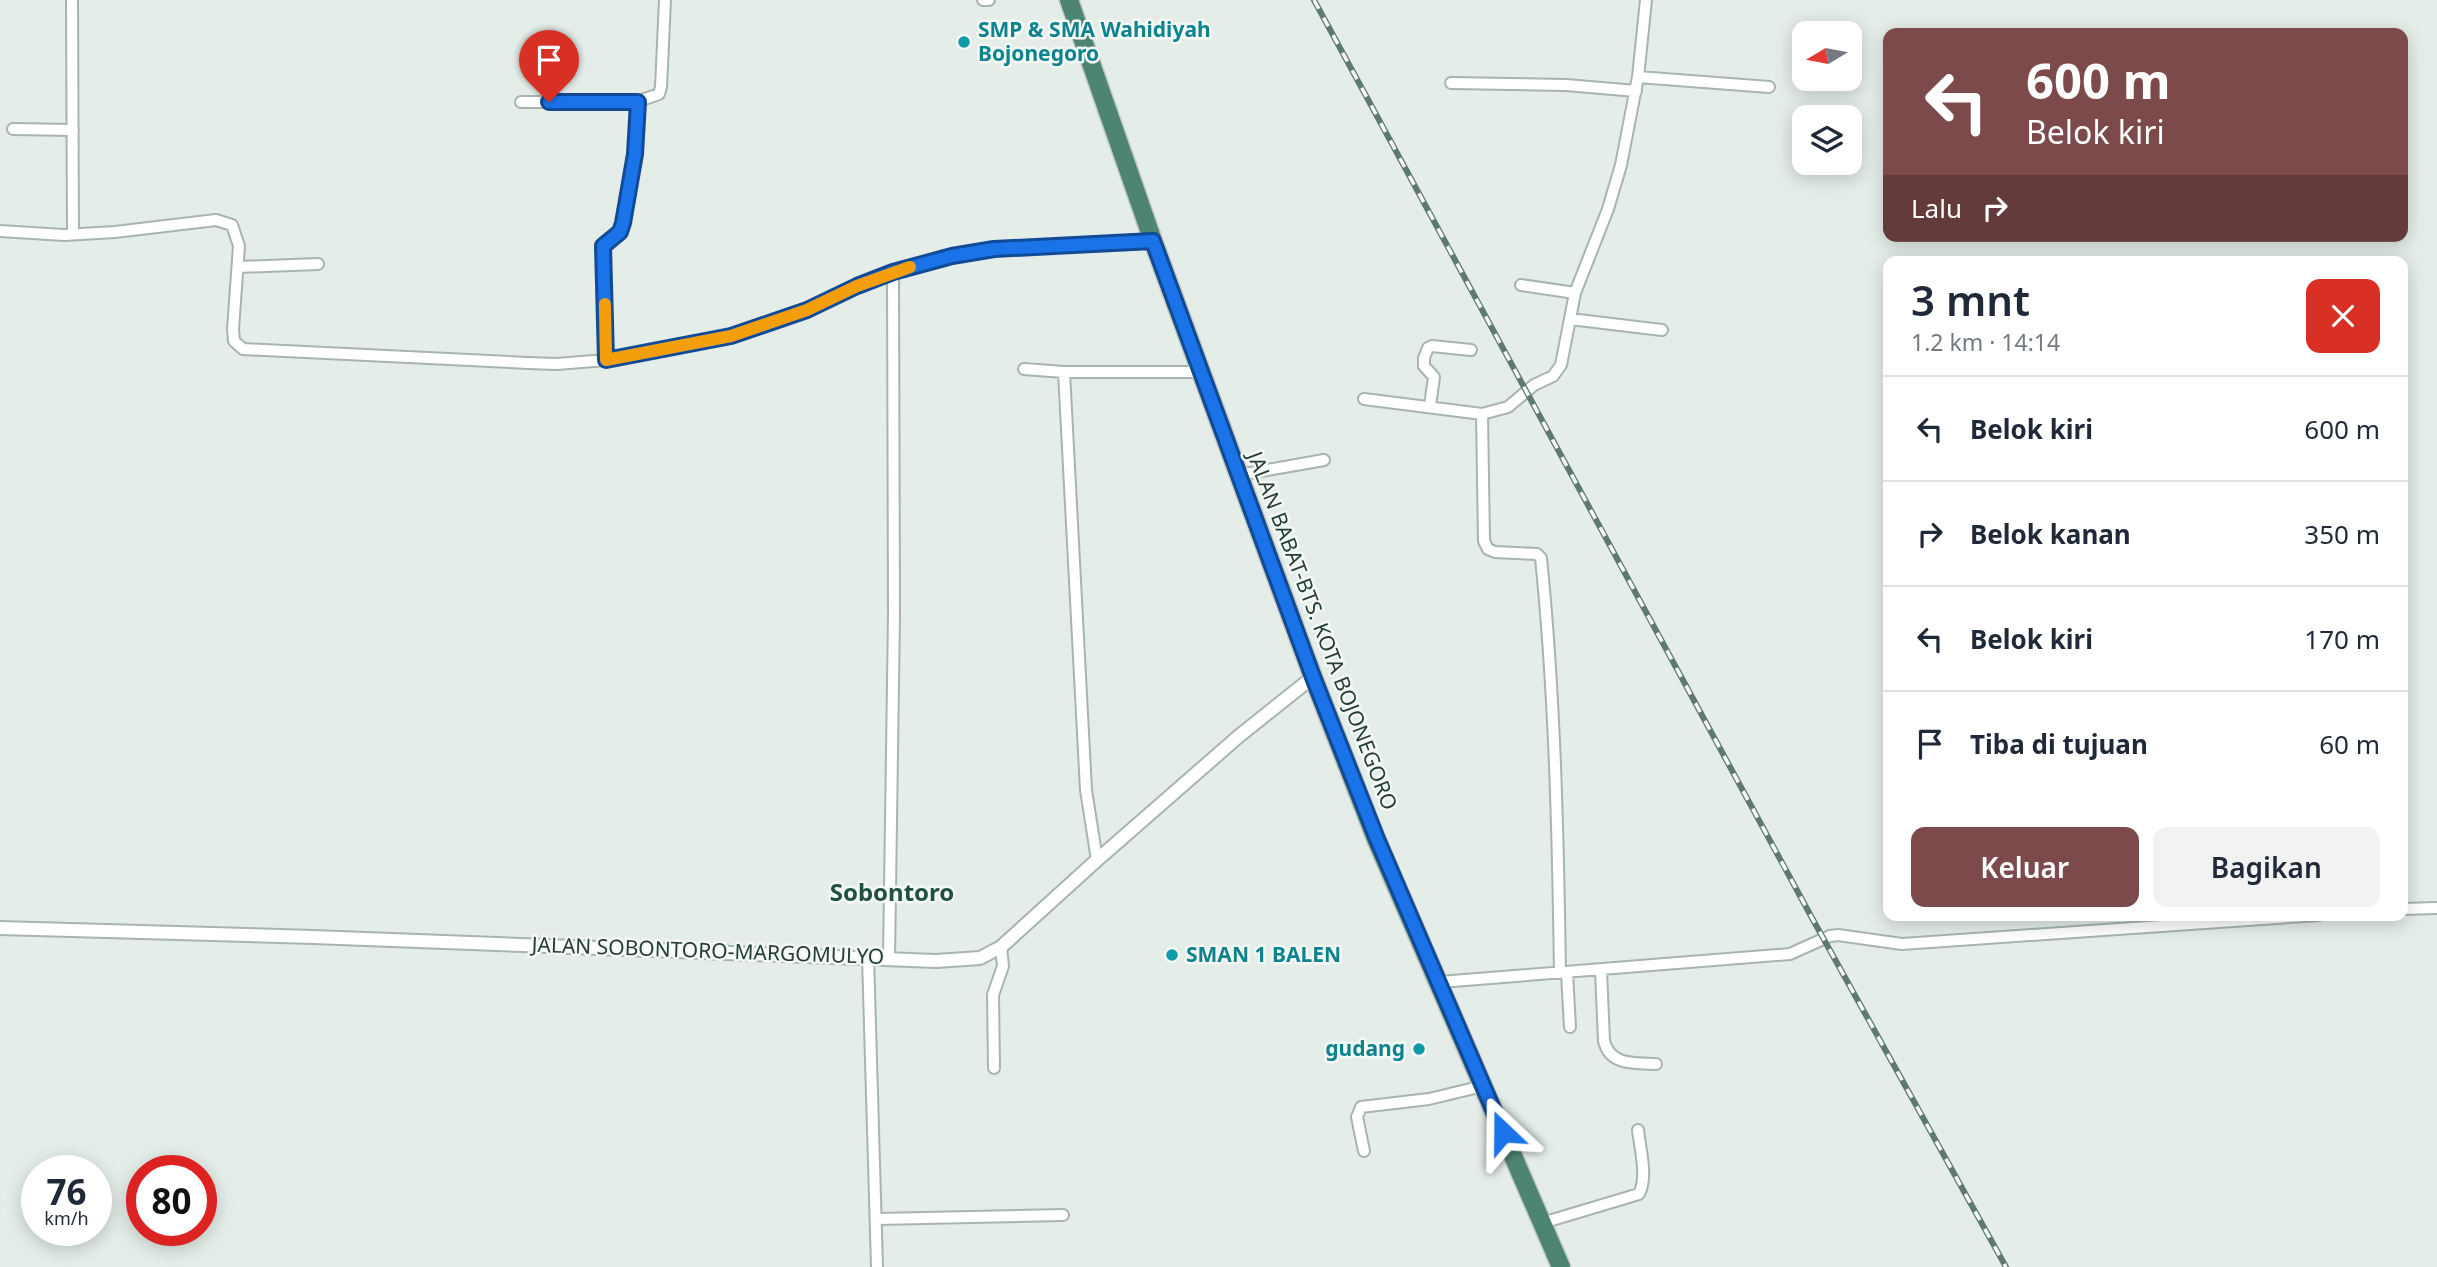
<!DOCTYPE html>
<html lang="id">
<head>
<meta charset="utf-8">
<style>
  :root { --surface:#fff; --page:#f2f2f3; --text:#1f2937; --muted:#747a83; --line:#e0e1e3; --accent:#7c4a4a }
  body { margin:0; font-family:"Noto Sans",sans-serif; background:var(--page); color:var(--text); height:100vh; display:flex; flex-direction:column; font-size:26px; white-space:nowrap }
  * { box-sizing:border-box; margin:0 }
  p { font-size:23px; color:var(--muted) }
  .icon { flex:none; width:38px; height:38px; fill:none; stroke:currentColor; stroke-width:2; stroke-linecap:round; stroke-linejoin:round }
  .map { position:relative; flex:1; overflow:hidden }
  .drawer { position:absolute; left:1883px; top:256px; width:525px; height:665px; display:flex; flex-direction:column; background:var(--surface); border-radius:14px; box-shadow:0 4px 18px #0003 }
  .drawer>* { flex:none }
  .guide { position:absolute; left:1883px; top:28px; width:525px; height:214px; border-radius:14px; box-shadow:0 4px 18px #0003; background:#7c4a4a; color:#fff; overflow:hidden }
  .needle { width:46px; rotate:260deg }
  .buttons { position:absolute; left:1792px; top:21px; display:grid; gap:14px }
  .buttons a { display:grid; place-items:center; width:70px; height:70px; border-radius:14px; background:var(--surface); box-shadow:0 4px 18px #0003; font-size:35px }
  .speed { position:absolute; left:21px; top:1155px; display:flex; gap:14px; font-size:35px; font-weight:700; text-align:center }
  .speed>* { display:grid; place-content:center; width:91px; height:91px; border-radius:50%; background:var(--surface); box-shadow:0 4px 18px #0003; line-height:1 }
  .speed small { font-size:18px; font-weight:400 }
  .speed .limit { border:10px solid #d22; background:#fff; color:#111 }
  .pin { position:absolute; display:grid; place-items:center; width:60px; height:60px; color:#fff; margin:-72px -30px; border-radius:50% 50% 50% 0; rotate:-45deg; box-shadow:0 0 7px #0007 }
  .pin .icon { rotate:45deg }
  .me { position:absolute; width:77px; margin:-38px; rotate:337deg; stroke-linejoin:round; filter:drop-shadow(0 0 5px #0008) }
  .turn { display:flex; align-items:center; gap:24px; height:147px; padding:0 28px; font-size:32px }
  .turn .icon { width:91px; height:91px; stroke-width:2.5 }
  .turn b { display:block; font-size:49px; line-height:60px }
  .then { display:flex; align-items:center; height:66px; padding:0 28px; background:#0003; gap:14px; font-size:26px }
  .round { display:grid; place-items:center; flex:none; width:74px; height:74px; border-radius:14px; background:var(--page) }
  .headline { display:flex; align-items:center; justify-content:space-between; height:119px; padding:0 28px }
  h1 { font-size:42px; font-weight:600; line-height:52px }
  .button { display:flex; gap:14px; margin-top:auto; padding:14px 28px }
  .button a { flex:1; height:80px; border-radius:14px; background:var(--accent); color:#fff; font-size:28px; font-weight:600; line-height:80px; text-align:center }
  .button a+a { background:var(--page); color:var(--text) }
  ul { padding:0; list-style:none }
  li { display:flex; align-items:center; gap:21px; height:105px; padding:0 28px; border-top:2px solid var(--line) }
  li div { flex:1 }
  li b { display:block; font-size:26px }
  li em { font-style:normal }
  .map>svg:first-child { display:block }
</style>
</head>
<body>
<div class="map">
<svg width="2437" height="1267" viewBox="0 0 2437 1267">
  <rect width="100%" height="100%" fill="#e4ede8"/>
  <g fill="none" stroke-linecap="round" stroke-linejoin="round">
    <defs>
      <path id="minor" d="M72,0L73,234
        M983,0H989
        M1638,77L1769,87
        M1451,83L1566,85L1636,91
        M521,102H636L659,94L661,87L665,0
        M13,129L73,130
        M0,231L64,235L115,232L216,220L232,225L239,246L233,329L234,341L243,349L528,363L557,364L618,359L731,336L807,310L857,286L893,273L952,256L994,249L1153,241
        M238,267L318,264
        M1521,285L1575,293
        M1570,319L1662,330
        M606,361L603,246L620,232L623,223L635,154L638,102
        M1024,369L1064,372H1202
        M1064,372L1086,790L1097,860
        M1364,399L1482,414
        M1430,406L1434,377L1424,366V358L1428,348L1432,346L1471,350
        M1239,475L1324,460
        M2403,909L2437,908
        M868,956L877,1267
        M889,958L894,615L893,273
        M1601,970L1604,1041C1610,1066 1635,1063 1656,1064
        M1560,973C1558,835 1555,696 1541,558L1537,554L1495,552L1488,549L1484,541L1482,414L1508,407L1534,385L1553,376L1561,365L1575,293L1608,209L1621,165L1638,77L1646,0
        M1567,973L1570,1027
        M1440,982L1790,954L1830,936L1838,935L1902,944L2319,915
        M994,1068L993,995L1003,966L1001,947
        M1364,1151L1357,1117L1361,1107L1429,1099L1483,1086
        M877,1219L1063,1215
        M1542,1223L1639,1194C1648,1177 1640,1149 1638,1130"/>
      <path id="tertiary" d="M0,928L313,937L936,961L980,958L1001,947L1097,860L1239,736L1313,677"/>
      <path id="trunk" d="M1069,0L1153,241L1313,677L1376,839L1561,1267"/>
    </defs>
    <use href="#minor" stroke="#a7b5ae" stroke-width="14"/>
    <use href="#tertiary" stroke="#a7b5ae" stroke-width="16"/>
    <use href="#trunk" stroke="#c2c9c6" stroke-width="21"/>
    <use href="#minor" stroke="#fff" stroke-width="10"/>
    <use href="#tertiary" stroke="#fff" stroke-width="12"/>
    <use href="#trunk" stroke="#4d8571" stroke-width="18"/>
    <defs>
      <path id="rail" d="M1314,0L1812,918L2006,1267"/>
    </defs>
    <use href="#rail" stroke="#5e796f" stroke-width="6"/>
    <use href="#rail" stroke="#f4f9f6" stroke-width="3.5" stroke-dasharray="10" stroke-linecap="butt"/>
  </g>
  <g fill="none" stroke-linecap="round" stroke-linejoin="round">
    <defs>
      <path id="route" d="M549,102H638L635,154L623,223L620,232L603,246L606,360L731,336L807,310L857,286L893,272L952,256L994,249L1153,241L1313,677L1377,839L1503,1132"/>
    </defs>
    <use href="#route" stroke="#114b97" stroke-width="18"/>
    <use href="#route" stroke="#1a73e8" stroke-width="12"/>
    <path stroke="#f59e0b" stroke-width="12" d="M605,304L606,360L731,336L807,310L857,286L910,267"/>
  </g>
  <g fill="#0f9aa8" stroke="#f4f9f6" stroke-width="2.5">
    <circle cx="964" cy="42" r="7"/>
    <circle cx="1172" cy="955" r="7"/>
    <circle cx="1419" cy="1049" r="7"/>
  </g>
  <g text-anchor="middle" stroke-width="5" stroke-linejoin="round" paint-order="stroke">
    <g font-size="21" font-weight="bold" fill="#0d838f" stroke="#f4f9f6" text-anchor="start">
      <text x="978" y="37">SMP &amp; SMA Wahidiyah<tspan x="978" dy="24">Bojonegoro</tspan></text>
      <text x="1186" y="962">SMAN 1 BALEN</text>
      <text x="1405" y="1056" text-anchor="end">gudang</text>
    </g>
    <g font-size="21" fill="#243e34" stroke="#f4f9f6">
      <text transform="translate(1322 631) rotate(69)" y="7">JALAN BABAT-BTS. KOTA BOJONEGORO</text>
      <text transform="translate(708 951) rotate(2)" y="7">JALAN SOBONTORO-MARGOMULYO</text>
    </g>
    <g font-size="24" font-weight="bold" fill="#20503e" stroke="#f4f9f6">
      <text x="892" y="901">Sobontoro</text>
    </g>
  </g>
</svg>
<div class="buttons">
<a><svg class="needle" viewBox="-14 -14 28 28"><path d="M0-13l5 13h-10z" fill="#e53935"/><path d="M0 13l5-13h-10z" fill="#747a83"/></svg></a>
<a><svg class="icon" aria-label="layers" viewBox="0 0 24 24"><path d="M12 4l9 5-9 5-9-5zM3 14l9 5 9-5"/></svg></a>
</div>
<div class="speed"><div>76<small>km/h</small></div><div class="limit">80</div></div>
<div class="pin" style="left:549px;top:102px;background:#d93025"><svg class="icon" aria-label="arrive" viewBox="0 0 24 24"><path d="M6 21V4h12l-3 4 3 4H6"/></svg></div>
<svg class="me" style="left:1503px;top:1132px" viewBox="-20 -20 40 40"><path d="M0-17L14 15 0 8-14 15z" fill="#1a73e8" stroke="#fff" stroke-width="4"/></svg>
<div class="guide">
<div class="turn"><svg class="icon" aria-label="left" viewBox="0 0 24 24"><path d="M17 20v-9H6M10 6l-5 5 5 5"/></svg><div><b>600 m</b>Belok kiri</div></div>
<div class="then">Lalu<svg class="icon" aria-label="right" viewBox="0 0 24 24"><path d="M7 20v-9h11M14 6l5 5-5 5"/></svg></div>
</div>
<section class="drawer">
<div class="headline"><div><h1>3 mnt</h1><p>1.2 km · 14:14</p></div><a class="round" style="background:#d93025;color:#fff"><svg class="icon" aria-label="close" viewBox="0 0 24 24"><path d="M6 6l12 12M18 6L6 18"/></svg></a></div>
<ul>
<li><svg class="icon" aria-label="left" viewBox="0 0 24 24"><path d="M17 20v-9H6M10 6l-5 5 5 5"/></svg><div><b>Belok kiri</b></div><em>600 m</em></li>
<li><svg class="icon" aria-label="right" viewBox="0 0 24 24"><path d="M7 20v-9h11M14 6l5 5-5 5"/></svg><div><b>Belok kanan</b></div><em>350 m</em></li>
<li><svg class="icon" aria-label="left" viewBox="0 0 24 24"><path d="M17 20v-9H6M10 6l-5 5 5 5"/></svg><div><b>Belok kiri</b></div><em>170 m</em></li>
<li><svg class="icon" aria-label="arrive" viewBox="0 0 24 24"><path d="M6 21V4h12l-3 4 3 4H6"/></svg><div><b>Tiba di tujuan</b></div><em>60 m</em></li>
</ul>
<div class="button"><a>Keluar</a><a>Bagikan</a></div>
</section>
</div>
</body>
</html>
